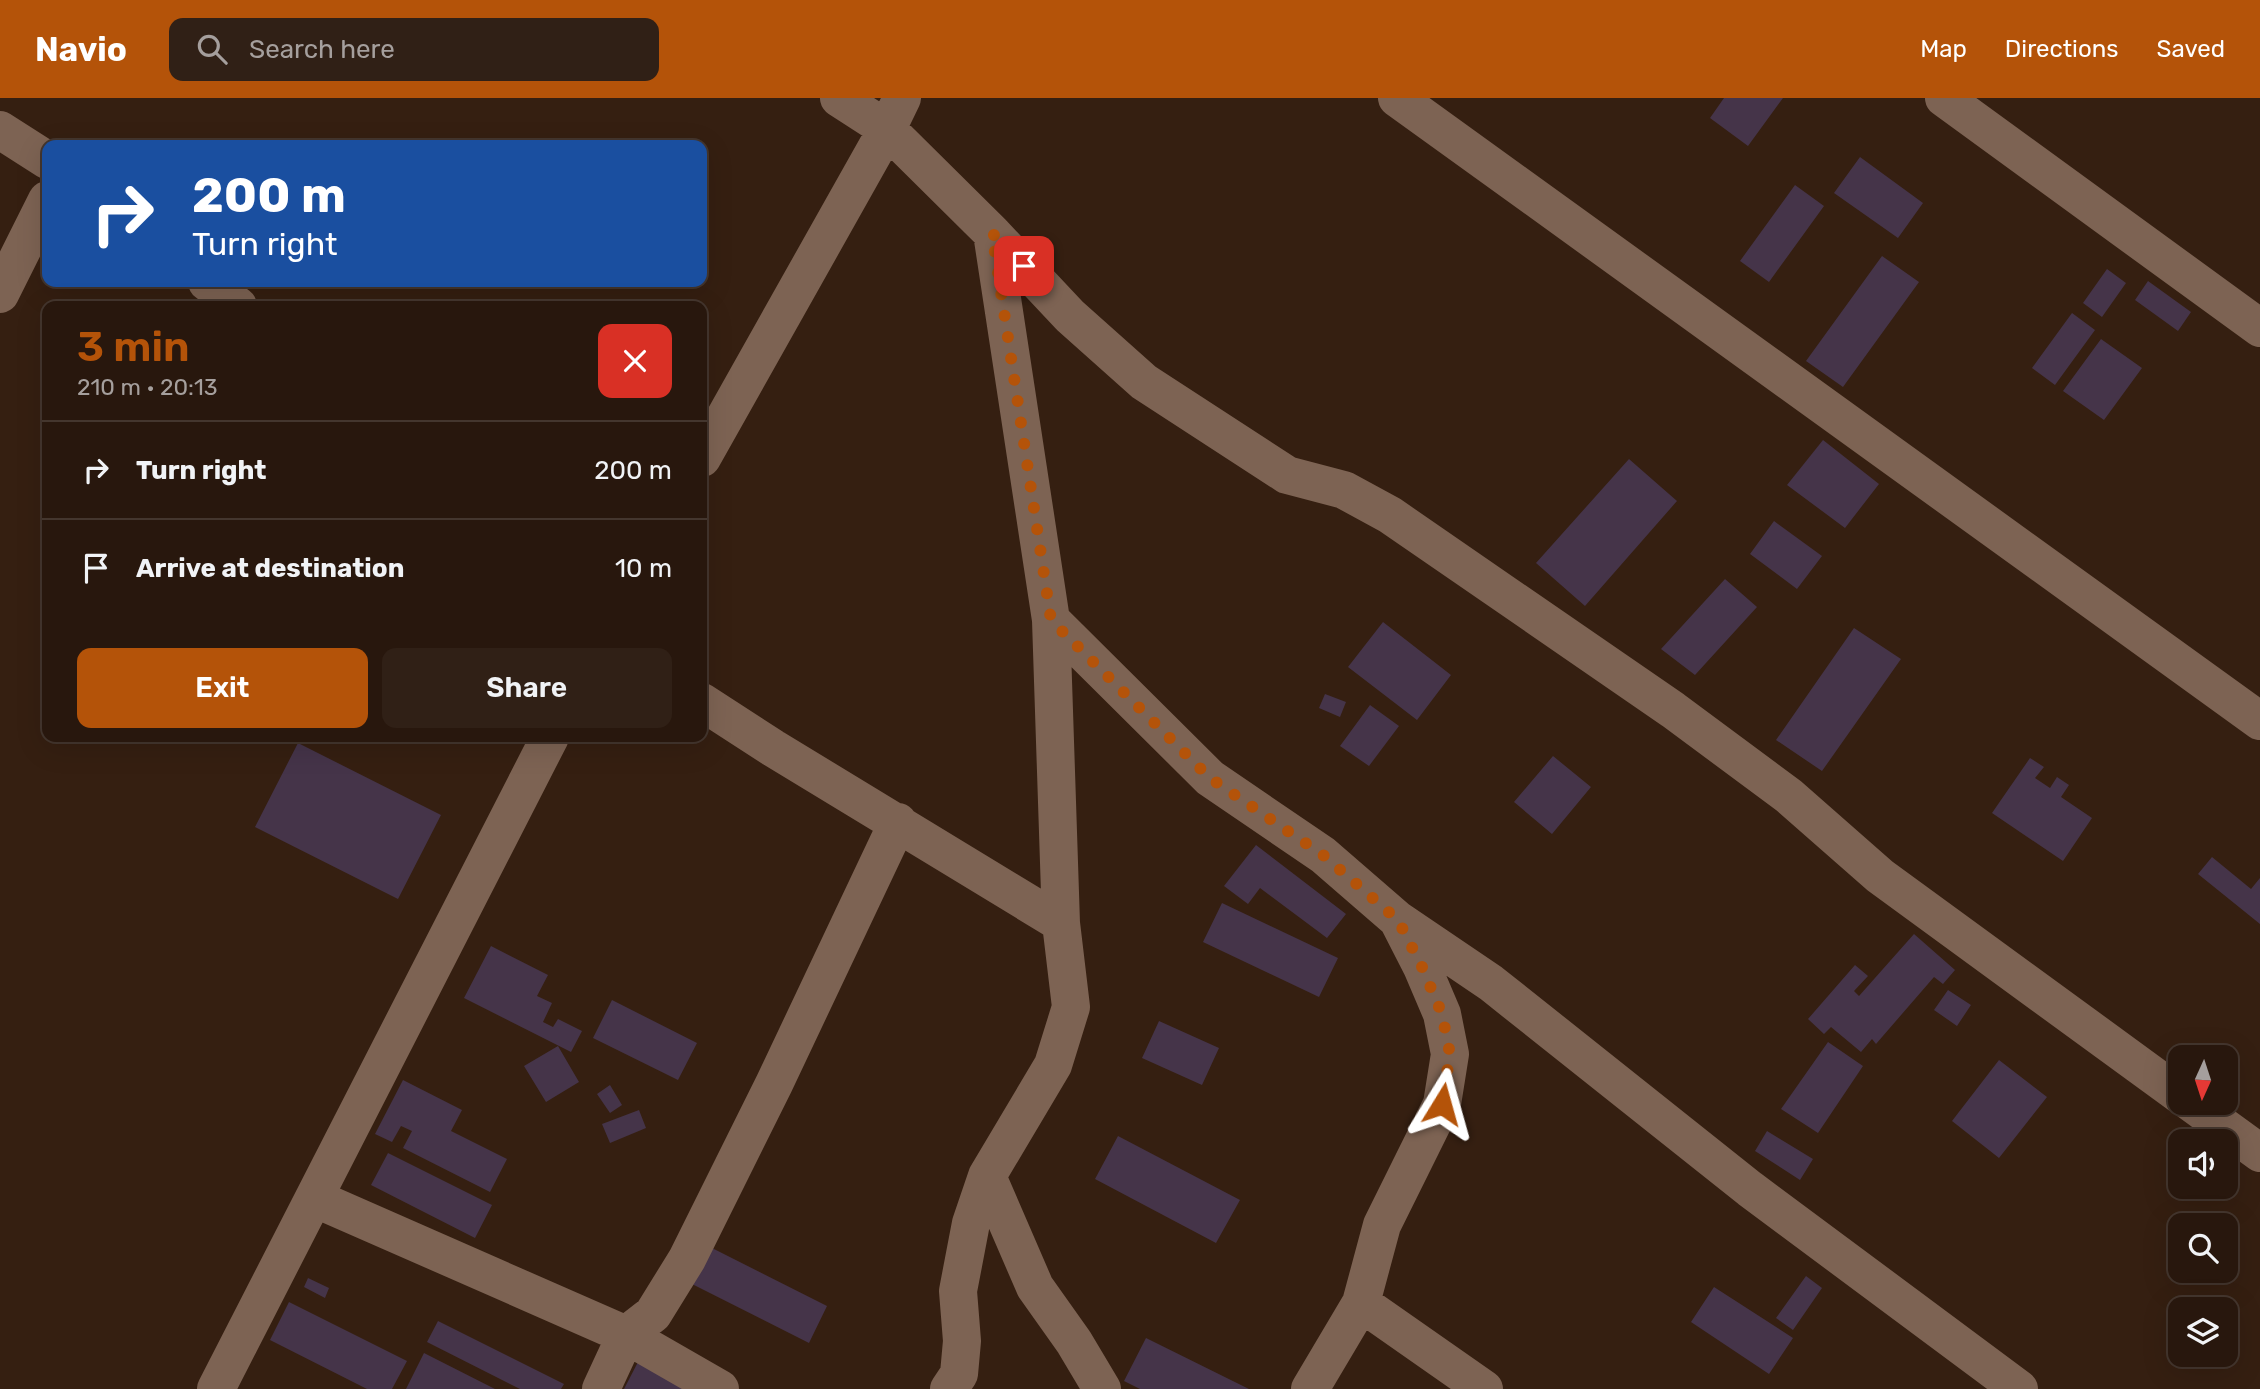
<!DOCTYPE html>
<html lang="en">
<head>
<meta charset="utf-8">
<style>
  :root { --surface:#28170d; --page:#302016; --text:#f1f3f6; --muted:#a59f9d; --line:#44362e; --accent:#b45309 }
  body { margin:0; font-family:Rubik,sans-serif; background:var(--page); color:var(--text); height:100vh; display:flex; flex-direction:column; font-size:26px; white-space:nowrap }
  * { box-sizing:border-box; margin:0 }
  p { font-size:23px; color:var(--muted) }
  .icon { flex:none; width:38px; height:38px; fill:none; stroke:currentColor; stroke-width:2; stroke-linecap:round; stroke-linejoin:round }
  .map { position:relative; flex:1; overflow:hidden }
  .side { position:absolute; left:42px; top:203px; width:665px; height:441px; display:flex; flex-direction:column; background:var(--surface); border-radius:14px; box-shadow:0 7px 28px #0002,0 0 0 2px var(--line) }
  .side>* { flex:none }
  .banner { position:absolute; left:42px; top:42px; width:665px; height:147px; border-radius:14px; box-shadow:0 7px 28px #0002,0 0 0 2px var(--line); background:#1a4fa0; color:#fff; overflow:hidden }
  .needle { width:46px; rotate:183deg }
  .controls { position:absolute; left:2168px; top:947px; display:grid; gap:14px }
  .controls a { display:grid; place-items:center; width:70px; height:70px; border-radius:14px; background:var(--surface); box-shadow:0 7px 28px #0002,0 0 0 2px var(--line); font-size:35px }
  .pin { position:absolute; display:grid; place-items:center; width:60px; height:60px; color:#fff; margin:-30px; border-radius:14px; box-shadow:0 4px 10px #0006 }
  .me { position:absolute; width:77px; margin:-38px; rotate:8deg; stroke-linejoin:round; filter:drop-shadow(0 0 5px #0008) }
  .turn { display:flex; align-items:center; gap:24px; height:147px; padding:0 35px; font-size:32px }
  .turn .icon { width:91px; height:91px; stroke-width:2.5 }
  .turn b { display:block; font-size:49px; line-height:60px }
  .round { display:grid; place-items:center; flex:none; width:74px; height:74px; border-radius:14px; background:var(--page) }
  .summary { display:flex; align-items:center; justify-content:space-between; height:119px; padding:0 35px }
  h1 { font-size:42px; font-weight:600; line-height:52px; color:var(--accent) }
  .button { display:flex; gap:14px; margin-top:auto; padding:14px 35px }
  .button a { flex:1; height:80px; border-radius:14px; background:var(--accent); color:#fff; font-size:28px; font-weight:600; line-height:80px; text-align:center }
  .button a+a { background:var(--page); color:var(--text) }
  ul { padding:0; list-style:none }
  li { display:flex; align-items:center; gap:21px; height:98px; padding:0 35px; border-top:2px solid var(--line) }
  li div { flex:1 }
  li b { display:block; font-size:26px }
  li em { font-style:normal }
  header { display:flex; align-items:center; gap:42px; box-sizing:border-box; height:98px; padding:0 35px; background:var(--accent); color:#fff }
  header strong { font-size:33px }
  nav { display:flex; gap:38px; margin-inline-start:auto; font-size:24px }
  .search { width:490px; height:63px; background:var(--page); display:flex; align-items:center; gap:18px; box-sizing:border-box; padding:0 24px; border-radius:14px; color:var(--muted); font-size:26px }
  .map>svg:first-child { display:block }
</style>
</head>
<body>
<header>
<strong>Navio</strong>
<div class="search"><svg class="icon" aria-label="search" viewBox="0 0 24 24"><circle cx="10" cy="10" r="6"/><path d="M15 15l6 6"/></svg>Search here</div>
<nav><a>Map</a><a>Directions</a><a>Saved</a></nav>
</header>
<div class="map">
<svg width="2260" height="1291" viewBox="0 0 2260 1291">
  <rect width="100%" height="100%" fill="#351f11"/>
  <path fill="#453449" d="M1724,0H1783L1748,48L1710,20Z
    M1860,59L1923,105L1898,140L1834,95Z
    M1795,87L1824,108L1769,184L1740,163Z
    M1882,158L1919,184L1843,289L1806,263Z
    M2107,171L2126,185L2102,219L2083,205Z
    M2148,183L2191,214L2178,233L2135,202Z
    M2072,215L2095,232L2055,287L2032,270Z
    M2101,241L2142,270L2104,322L2063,293Z
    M1823,342L1879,386L1845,430L1787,387Z
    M1629,361L1677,403L1585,508L1536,465Z
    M1774,423L1822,458L1797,491L1750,456Z
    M1725,481L1757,509L1695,577L1661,551Z
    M1383,524L1451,577L1417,622L1348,569Z
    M1854,530L1901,561L1822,673L1776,642Z
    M1325,596L1346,604L1340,619L1319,610Z
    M1370,607L1399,628L1369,668L1340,648Z
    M298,645L441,717L398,801L255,729Z
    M1553,658L1591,689L1552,736L1514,704Z
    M2030,660L2044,669L2035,680L2050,690L2057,679L2069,687L2061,699L2092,720L2063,763L1992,715Z
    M1256,747L1346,816L1327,840L1260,790L1248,806L1224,788Z
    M2212,759L2251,791L2260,780V826L2198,776Z
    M1222,805L1338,860L1319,899L1203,844Z
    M1914,836L1955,872L1943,886L1934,879L1876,946L1872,941L1861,954L1831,929L1824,936L1808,921L1855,867L1868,878L1854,893L1859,898Z
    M491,848L548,877L537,898L552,905L543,924L553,929L558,921L582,933L571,954L464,900Z
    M1948,892L1971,907L1957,928L1934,912Z
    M612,902L697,945L678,982L593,940Z
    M1159,923L1219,950L1202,987L1142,960Z
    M1828,944L1863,968L1818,1035L1781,1011Z
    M558,948L579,984L546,1004L524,968Z
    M1999,962L2047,999L1999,1060L1952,1023Z
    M403,982L462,1012L451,1033L507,1061L490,1094L403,1050L412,1033L401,1028L392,1044L375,1036Z
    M610,987L622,1007L610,1015L597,996Z
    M639,1012L646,1030L610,1045L602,1026Z
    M1767,1033L1813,1061L1800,1082L1755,1053Z
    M1118,1038L1240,1102L1216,1145L1095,1081Z
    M388,1055L492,1107L475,1140L371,1087Z
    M710,1149L827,1208L809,1245L692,1186Z
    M1806,1178L1822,1190L1793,1232L1776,1220Z
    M308,1180L329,1190L325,1200L304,1189Z
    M1714,1189L1793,1240L1769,1276L1691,1224Z
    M289,1204L407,1263L392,1291H367L270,1242Z
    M438,1223L564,1286L561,1291H520L427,1244Z
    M1146,1240L1249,1291H1140L1124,1283Z
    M424,1255L495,1291H406Z
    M638,1264L690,1291H624Z"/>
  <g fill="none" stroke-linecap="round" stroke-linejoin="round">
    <path stroke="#7d6353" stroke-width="38" d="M839,0L887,31L992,135L1070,218L1144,284L1287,377L1344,392L1390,417L1673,612L1789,698L1880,778L2180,997
      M1397,0L2260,623
      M1944,0L2260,230
      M0,32L47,62
      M207,184L238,208
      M0,196L47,102
      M702,360L887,31L902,0
      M1051,522L1210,680L1323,757L1398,822L1491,885L1750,1091L2019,1291
      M702,604L773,650L1061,825
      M2190,1004L2260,1055
      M987,1078L1035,1189L1074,1244L1102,1291
      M314,1100L626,1237L720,1291
      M1361,1205L1484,1291
      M216,1291L550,639
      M601,1291L626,1237L653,1216L687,1161L774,986L898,724
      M949,1291L959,1276L962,1243L958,1193L971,1125L987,1078L1053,967L1071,909L1061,825L1051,522L992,135
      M1310,1291L1361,1205L1382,1127L1442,1006L1450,956L1442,916L1422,869L1399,824"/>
  </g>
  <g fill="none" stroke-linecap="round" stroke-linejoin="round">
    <path stroke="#b45309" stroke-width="12" stroke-dasharray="0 21.6" d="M1024,168L992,135L1051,522L1210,680L1323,757L1398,822L1422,869L1442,916L1450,956L1442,1006"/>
  </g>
</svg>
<div class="controls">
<a><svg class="needle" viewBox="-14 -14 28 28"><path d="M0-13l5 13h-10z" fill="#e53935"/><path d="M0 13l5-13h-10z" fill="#a59f9d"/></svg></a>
<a><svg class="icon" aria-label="sound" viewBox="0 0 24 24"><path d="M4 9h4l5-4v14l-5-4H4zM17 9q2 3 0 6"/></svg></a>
<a><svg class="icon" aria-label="search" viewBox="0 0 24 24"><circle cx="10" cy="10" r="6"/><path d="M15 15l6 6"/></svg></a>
<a><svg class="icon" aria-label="layers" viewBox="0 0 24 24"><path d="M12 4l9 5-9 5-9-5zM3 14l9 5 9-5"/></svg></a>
</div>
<div class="pin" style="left:1024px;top:168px;background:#d93025"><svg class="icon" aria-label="arrive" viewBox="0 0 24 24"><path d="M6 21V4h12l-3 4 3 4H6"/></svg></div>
<svg class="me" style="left:1442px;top:1006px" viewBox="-20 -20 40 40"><path d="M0-17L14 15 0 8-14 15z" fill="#b45309" stroke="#fff" stroke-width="4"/></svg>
<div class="banner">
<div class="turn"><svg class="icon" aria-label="right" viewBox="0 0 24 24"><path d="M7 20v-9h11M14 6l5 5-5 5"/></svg><div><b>200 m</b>Turn right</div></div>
</div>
<section class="side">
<div class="summary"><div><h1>3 min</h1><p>210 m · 20:13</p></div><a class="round" style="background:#d93025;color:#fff"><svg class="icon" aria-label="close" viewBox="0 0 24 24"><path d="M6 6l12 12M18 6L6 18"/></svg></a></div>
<ul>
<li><svg class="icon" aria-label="right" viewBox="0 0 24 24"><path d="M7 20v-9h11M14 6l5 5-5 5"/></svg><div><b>Turn right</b></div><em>200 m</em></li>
<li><svg class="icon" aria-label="arrive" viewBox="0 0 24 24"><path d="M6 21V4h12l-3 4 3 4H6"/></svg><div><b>Arrive at destination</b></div><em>10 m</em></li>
</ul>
<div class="button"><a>Exit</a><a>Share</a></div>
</section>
</div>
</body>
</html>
